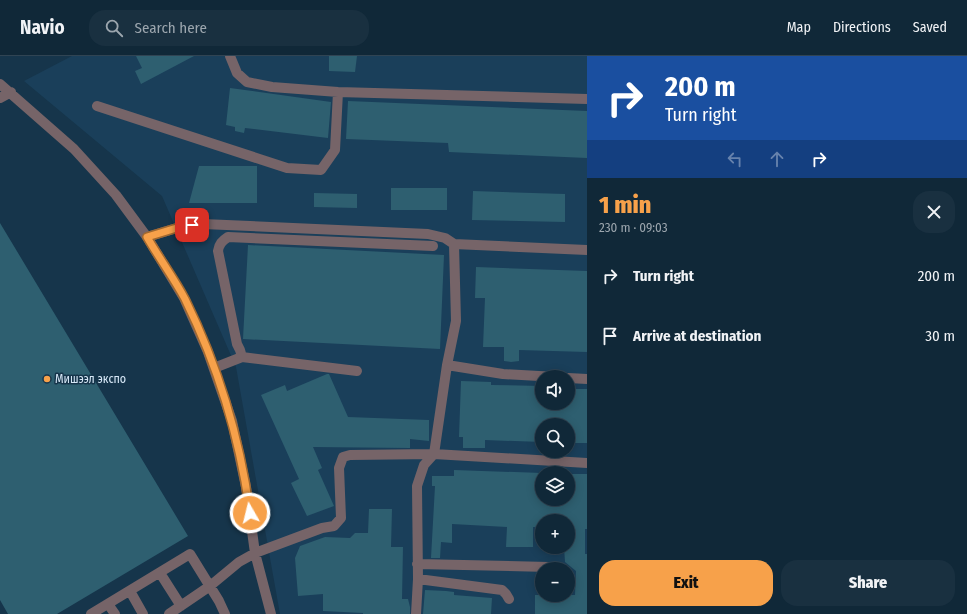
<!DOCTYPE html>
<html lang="en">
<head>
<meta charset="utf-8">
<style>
  :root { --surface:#102838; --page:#193040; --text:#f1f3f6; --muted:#9ca6ae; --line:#304453; --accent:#f7a14a }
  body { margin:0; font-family:"Fira Sans Condensed",sans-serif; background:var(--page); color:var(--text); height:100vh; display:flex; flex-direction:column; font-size:15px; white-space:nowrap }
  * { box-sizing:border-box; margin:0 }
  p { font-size:13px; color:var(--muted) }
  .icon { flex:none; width:22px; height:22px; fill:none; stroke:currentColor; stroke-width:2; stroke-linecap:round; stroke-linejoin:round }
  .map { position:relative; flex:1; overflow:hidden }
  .side { display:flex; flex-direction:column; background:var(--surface); width:380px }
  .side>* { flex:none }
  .banner { background:#1a4fa0; color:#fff; overflow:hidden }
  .controls { position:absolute; left:535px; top:314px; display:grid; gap:8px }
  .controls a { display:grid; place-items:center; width:40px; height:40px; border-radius:50%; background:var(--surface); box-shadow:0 2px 10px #0003,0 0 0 1px var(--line); font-size:20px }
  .pin { position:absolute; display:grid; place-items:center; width:34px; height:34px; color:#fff; margin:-17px; border-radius:8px; box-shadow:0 2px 6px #0006 }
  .me { position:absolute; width:44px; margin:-22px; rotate:352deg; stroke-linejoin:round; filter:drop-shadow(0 0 3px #0008) }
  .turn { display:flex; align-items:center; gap:14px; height:84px; padding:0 12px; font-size:18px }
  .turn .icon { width:52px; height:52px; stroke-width:2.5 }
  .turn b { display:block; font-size:28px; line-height:34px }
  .lanes { display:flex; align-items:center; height:38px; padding:0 12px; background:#0003; justify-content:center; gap:20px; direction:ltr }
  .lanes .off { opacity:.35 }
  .round { display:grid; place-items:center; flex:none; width:42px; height:42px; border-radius:16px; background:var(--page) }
  .headline { display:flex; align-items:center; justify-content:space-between; height:68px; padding:0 12px }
  h1 { font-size:24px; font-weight:800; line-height:30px; color:var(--accent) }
  .button { display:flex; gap:8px; margin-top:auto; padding:8px 12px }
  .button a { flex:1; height:46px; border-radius:16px; background:var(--accent); color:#111; font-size:16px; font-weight:800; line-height:46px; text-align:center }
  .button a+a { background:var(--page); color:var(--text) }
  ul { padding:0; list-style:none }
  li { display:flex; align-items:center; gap:12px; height:60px; padding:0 12px }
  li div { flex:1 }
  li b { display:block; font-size:15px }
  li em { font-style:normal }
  header { display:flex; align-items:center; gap:24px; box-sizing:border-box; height:56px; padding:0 20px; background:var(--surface); border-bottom:1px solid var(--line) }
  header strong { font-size:19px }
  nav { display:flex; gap:22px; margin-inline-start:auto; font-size:14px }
  .search { width:280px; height:36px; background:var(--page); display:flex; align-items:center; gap:10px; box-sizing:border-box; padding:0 14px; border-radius:16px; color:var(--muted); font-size:15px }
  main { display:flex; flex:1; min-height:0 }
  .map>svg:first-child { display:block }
</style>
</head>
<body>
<header>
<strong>Navio</strong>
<div class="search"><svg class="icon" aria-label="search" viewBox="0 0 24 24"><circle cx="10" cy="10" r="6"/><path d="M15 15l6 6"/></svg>Search here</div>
<nav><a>Map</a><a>Directions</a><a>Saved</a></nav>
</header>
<main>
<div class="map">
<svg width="587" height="558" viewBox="0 0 587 558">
  <rect width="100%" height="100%" fill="#16354b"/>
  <path fill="#1a3f5a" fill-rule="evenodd" d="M72,0H587V558H280L236,311L162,140L24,25ZM542,321H568V347H542ZM542,369H568V395H542ZM542,417H568V443H542ZM542,465H568V491H542ZM542,513H568V539H542Z"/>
  <path fill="#2e5f70" d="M136,0H194L141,28L135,15L142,12Z
    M329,0H357L355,16L329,15Z
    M230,32L331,46L328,82L245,72L244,77L235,75V71L226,69Z
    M348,45L587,55V102L449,96L448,87L346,83Z
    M199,110H257V147H189Z
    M391,132H447V154H391Z
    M473,135L565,138V166L472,164Z
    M314,137L357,138V152L314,151Z
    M0,167L188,480L57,558H8L0,544Z
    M248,189L444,199L440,293L243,283Z
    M476,211L587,215V296L519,294V305L511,306L504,305V291H483L485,242H475Z
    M327,318H329L348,361L429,364V385L410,383V392L313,391L322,412L318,414L334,450L307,460L291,427L299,423L261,339L285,329L287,335Z
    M461,325L491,326V329L542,330V347H568V333H587V387H568V369H542V386L485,384V392H463V381H459Z
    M454,414L542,417V443H568V418H587V473H585V498H587V558H535V539H575L576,515L565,506L564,491H568V465H542V471H533V491H506L507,471L452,468V487L441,486L440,502H431L435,430H432V420H454Z
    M369,453H392L391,491H403L402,543H408L410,551V558H363V557L323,555V538L298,540L295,502L300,490L325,481L350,482L355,477H368Z
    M425,534L446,535L454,536V539L492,542L491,558H423Z"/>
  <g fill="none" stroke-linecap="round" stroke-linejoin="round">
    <path stroke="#766468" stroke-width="10" d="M230,0L237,17L247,26L272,31L338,36L587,43
      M0,28L74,93L116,139L147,181L184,242L208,296L232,365L246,431L255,497L271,558
      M0,42L11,36
      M97,50L287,112L321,114L335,94L338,36
      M147,181L180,171L203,168L428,178L445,182L454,188
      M242,301L357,315
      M447,309L503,318L557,321
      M214,312L242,301L240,294L237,288L218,195C219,188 222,185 228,181L433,190
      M568,322L587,323
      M417,508L549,511L555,513
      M160,517L181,550
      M418,523L502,534L506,538L509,543
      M130,535L143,558
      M108,548L115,558
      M91,558L190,498L219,545L225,558
      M169,558L210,530L239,506L255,497L322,472L334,470L341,462L339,412L343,401L350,399L434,398L587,407
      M416,558L418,523L417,430L424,409L434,398L447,309L456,265L454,188L587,194"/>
  </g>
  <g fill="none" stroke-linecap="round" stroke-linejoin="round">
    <defs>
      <path id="route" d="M192,169L180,171L147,181C159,202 174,222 185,243C218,310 240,383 250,457"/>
    </defs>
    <use href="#route" stroke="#a16930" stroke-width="10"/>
    <use href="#route" stroke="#f7a14a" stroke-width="7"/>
  </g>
  <circle fill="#f7a14a" stroke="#16354b" stroke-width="1.5" cx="47" cy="323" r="4"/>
  <g text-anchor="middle" stroke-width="3" stroke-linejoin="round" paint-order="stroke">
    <g font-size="12" fill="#d6e7f6" stroke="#16354b" text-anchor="start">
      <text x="55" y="327">Мишээл экспо</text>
    </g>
  </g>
</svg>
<div class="controls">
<a><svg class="icon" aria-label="sound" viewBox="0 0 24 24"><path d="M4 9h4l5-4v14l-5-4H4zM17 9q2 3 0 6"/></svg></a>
<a><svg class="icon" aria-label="search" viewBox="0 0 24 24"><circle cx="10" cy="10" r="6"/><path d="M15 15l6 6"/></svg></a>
<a><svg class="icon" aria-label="layers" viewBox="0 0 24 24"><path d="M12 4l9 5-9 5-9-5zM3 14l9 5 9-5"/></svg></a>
<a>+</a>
<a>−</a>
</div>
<div class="pin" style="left:192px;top:169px;background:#d93025"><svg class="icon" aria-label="arrive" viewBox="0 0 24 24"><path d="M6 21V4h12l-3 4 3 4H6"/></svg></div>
<svg class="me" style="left:250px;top:457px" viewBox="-20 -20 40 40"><circle r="17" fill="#f7a14a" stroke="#fff" stroke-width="3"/><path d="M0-11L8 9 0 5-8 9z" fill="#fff"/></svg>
</div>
<section class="side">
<div class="banner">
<div class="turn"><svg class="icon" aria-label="right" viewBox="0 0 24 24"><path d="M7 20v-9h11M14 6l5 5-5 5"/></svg><div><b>200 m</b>Turn right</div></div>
<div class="lanes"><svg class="icon off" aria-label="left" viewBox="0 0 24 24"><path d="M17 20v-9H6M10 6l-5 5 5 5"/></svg><svg class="icon off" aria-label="ahead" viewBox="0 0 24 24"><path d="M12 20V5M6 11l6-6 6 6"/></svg><svg class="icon" aria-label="right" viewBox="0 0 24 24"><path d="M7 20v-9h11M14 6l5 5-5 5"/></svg></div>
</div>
<div class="headline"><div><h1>1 min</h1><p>230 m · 09:03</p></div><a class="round"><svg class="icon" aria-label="close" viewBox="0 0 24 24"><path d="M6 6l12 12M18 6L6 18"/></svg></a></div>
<ul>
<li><svg class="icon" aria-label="right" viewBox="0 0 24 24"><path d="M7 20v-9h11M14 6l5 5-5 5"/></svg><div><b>Turn right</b></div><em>200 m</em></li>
<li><svg class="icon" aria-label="arrive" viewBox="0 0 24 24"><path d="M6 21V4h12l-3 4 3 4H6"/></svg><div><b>Arrive at destination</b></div><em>30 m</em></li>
</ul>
<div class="button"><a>Exit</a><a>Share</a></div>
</section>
</main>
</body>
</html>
